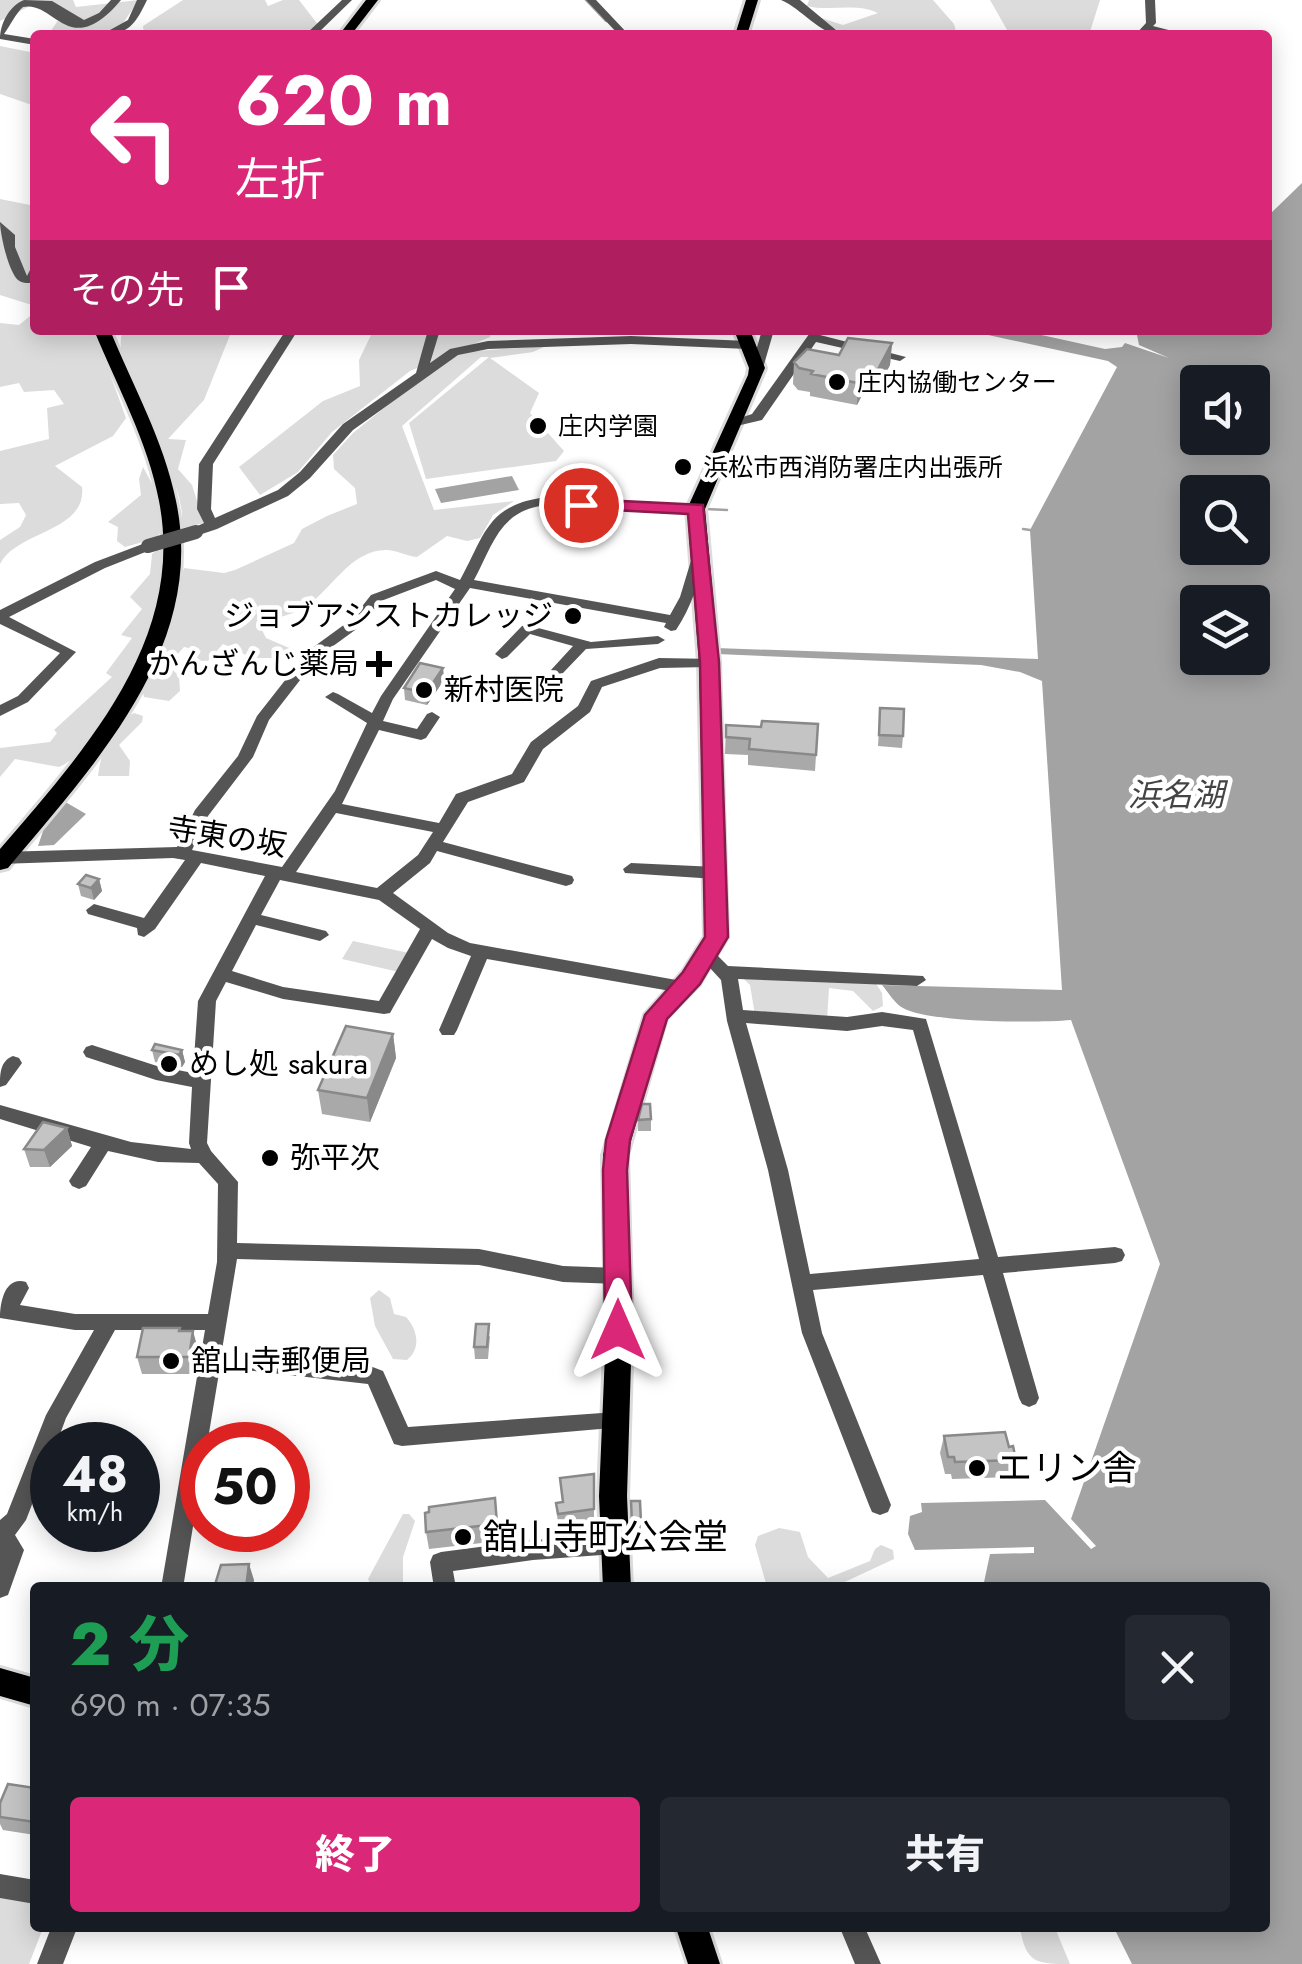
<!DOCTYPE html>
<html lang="ja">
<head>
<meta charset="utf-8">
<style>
  :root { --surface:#171b24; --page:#242831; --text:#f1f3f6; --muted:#9ea1a6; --accent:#db2777 }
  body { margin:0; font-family:Jost,"Noto Sans JP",sans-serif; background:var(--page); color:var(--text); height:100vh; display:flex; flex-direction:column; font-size:38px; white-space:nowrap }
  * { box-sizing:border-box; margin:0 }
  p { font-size:32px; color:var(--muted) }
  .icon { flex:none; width:55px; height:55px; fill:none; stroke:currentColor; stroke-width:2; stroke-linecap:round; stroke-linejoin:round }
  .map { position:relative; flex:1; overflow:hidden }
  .details { position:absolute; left:30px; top:1582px; width:1240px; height:350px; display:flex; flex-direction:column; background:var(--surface); border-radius:10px; box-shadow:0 5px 25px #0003 }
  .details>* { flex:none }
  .top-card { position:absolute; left:30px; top:30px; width:1242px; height:305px; border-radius:10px; box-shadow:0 5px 25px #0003; background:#db2777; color:#fff; overflow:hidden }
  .fabs { position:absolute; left:1180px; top:365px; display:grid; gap:20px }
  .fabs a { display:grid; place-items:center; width:90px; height:90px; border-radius:10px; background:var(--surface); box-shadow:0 5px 25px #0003; font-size:50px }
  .speed { position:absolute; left:30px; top:1422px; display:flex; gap:20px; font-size:50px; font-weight:700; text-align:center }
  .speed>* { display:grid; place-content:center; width:130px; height:130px; border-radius:50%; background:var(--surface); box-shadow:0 5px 25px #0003; line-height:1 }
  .speed small { font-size:25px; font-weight:400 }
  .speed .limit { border:15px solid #d22; background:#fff; color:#111 }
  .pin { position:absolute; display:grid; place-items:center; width:85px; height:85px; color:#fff; margin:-42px; border:5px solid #fff; border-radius:50%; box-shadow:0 2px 10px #0007 }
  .me { position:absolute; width:110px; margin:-55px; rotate:0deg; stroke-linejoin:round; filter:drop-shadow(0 0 8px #0008) }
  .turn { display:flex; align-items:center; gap:35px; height:210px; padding:0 40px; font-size:45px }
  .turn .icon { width:130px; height:130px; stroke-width:2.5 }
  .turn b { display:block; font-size:70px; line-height:85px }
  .then { display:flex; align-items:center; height:95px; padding:0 40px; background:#0003; gap:20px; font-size:38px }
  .round { display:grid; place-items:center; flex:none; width:105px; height:105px; border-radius:10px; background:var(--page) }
  .head { display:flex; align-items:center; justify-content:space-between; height:170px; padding:0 40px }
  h1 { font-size:60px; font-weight:800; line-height:75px; color:#1e9e55 }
  .cta { display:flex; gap:20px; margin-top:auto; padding:20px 40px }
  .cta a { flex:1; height:115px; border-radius:10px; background:var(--accent); color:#fff; font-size:40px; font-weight:800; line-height:115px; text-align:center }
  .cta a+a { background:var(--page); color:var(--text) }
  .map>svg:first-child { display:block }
</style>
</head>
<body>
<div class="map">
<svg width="1302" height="1964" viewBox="0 0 1302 1964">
  <rect width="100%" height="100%" fill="#fff"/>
  <path fill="#dcdcdc" d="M0,0H73L76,7L139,0L121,26L101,35H48L59,19L36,3L0,21Z
    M183,0H265L268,6L283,0H299L326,35H144L143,26Z
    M809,0H933L954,24L957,35H840L815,16L843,25L878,13C855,2 830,12 807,6Z
    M990,0H1100L1089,35H1010Z
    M0,46L35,53V106L0,94Z
    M0,199L35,206V306L0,295Z
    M35,312V330H94L126,418L113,436L55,466L82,487C87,532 16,531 0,564V540L20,527L26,515L19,503L0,504V451L49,439L47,408L64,404L54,390L24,392L19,383L0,387V323L19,325Z
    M123,330H232L204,400L168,439L186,440L178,469L192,485L204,523L180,529C196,482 105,379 123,330Z
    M369,330H491L490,337L410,371L332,432L298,472L260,495L239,467L323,401L360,386L359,360L371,335Z
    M546,346L533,352L490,358L539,393L530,413L564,451L556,461L426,479L409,423L489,357H481L402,426L434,510L514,501L493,515L480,538L467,541L447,536L417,557C406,556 397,550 386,550C350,550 331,591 304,608C290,617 274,615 261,628L266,638L301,653L299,658H252L223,644L207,662L195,659L201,651L184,647L168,665L179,676L180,691L169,701L144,697L142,689L165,638L184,568L224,573L235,570L294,543L302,529L327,516L357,504L355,488L334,469L333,455L353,433L446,358L463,352Z
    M143,467L156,491L163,528L157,538L125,547L117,541L118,527L108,522L141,495L139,479Z
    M157,550L164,551C159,616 137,669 101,723C89,742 79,758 59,767L15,759L0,777V748L50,742L57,733L54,730L112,677L106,673L132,638L121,635L142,609L130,597L150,574L152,554Z
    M134,713L143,716L142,722L119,745L130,761L129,776H98C100,755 112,723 134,713Z
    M353,941L409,953L399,972L342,959Z
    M743,978L875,982L882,993L883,1006L873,1011L853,991L829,988L827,1020L755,1015L750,985Z
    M379,1290L390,1298L394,1314L406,1317C417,1329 422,1348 407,1360L393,1359L375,1326L370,1298Z
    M403,1514H409L415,1521L403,1557V1587H372L368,1579Z
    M779,1528L800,1532L808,1557L828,1578L870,1561L875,1549L881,1545L893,1550L894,1559L834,1587H767L755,1545L758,1536Z
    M0,1897L35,1903V1928H43L29,1964H0Z
    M1020,1928H1055L1070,1964C1036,1964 1026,1963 1020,1928Z"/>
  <path fill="#a3a3a3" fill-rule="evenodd" d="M1302,183V1964H1132L1114,1928H1265V1588L983,1587L990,1554L1034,1553V1547L915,1550L908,1534L910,1516L922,1512L921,1503L1045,1500L1091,1549L1096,1546L1071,1519L1160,1264L1071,1020C1037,1023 930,1023 903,1008C895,1004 888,992 882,985L1062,990L1042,681L1020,672L981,665L717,654L716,648L1038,659L1030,530L1117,367L1108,361L965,330H1019L1105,349L1122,347L1125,343L1169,358L1139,345L1136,330H1268V216ZM1198,382H1252V438H1198ZM1198,492H1252V548H1198ZM1198,602H1252V658H1198Z
    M512,476L519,490L441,503L435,489Z
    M62,800L86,814L54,845L38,846L47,819Z"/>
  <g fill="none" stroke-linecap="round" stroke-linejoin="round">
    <path stroke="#a3a3a3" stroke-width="2.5" d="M586,0L606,21
      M706,509L727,510
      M1023,529L1030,530"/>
    <defs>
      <path id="major" d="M366,0H378L351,35H339Z
        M746,0H758L747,35H735Z
        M94,330H110C133,386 164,441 176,501C207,647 94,765 8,868L0,870V849C84,751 186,641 159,501C148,442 117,386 94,330Z
        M734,330H750L765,368L705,509L719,662L727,937L699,984L666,1018L627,1155L632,1330L627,1496L631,1588H603L599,1496L606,1330L603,1155L645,1015L683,972L705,937L699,662L687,509L748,375L749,368Z
        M0,1668L35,1678V1706L0,1696Z
        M676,1928H708L720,1964H688Z"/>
    </defs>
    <use href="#major" stroke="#dbdbdb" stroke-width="6"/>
    <path fill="#555" fill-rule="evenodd" d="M24,0L52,1L84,20L99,13L111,0H121C69,62 55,0 23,7C16,13 10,26 4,34L35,39V45L0,39C0,24 9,6 24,0Z
      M137,0H147C136,23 129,35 101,35L128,20Z
      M342,0H352L316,35H305Z
      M586,0H596L629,35H619Z
      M781,0H800L842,35C820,35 801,8 781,0Z
      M1145,0H1155L1156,23L1153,26L1188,35L1149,31L1145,35H1135L1146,23Z
      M0,222L15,235V247L27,276L31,268L35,267V283C30,283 22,284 18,280C8,271 0,233 0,222Z
      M286,330H298L213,464L211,509L215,518L278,490L300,472L343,424L416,373L428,330H440L430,363L450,349L488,341L631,336L748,341L754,345L748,349L631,344L488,349L458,355L353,430L310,478L288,496L217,529L196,536L191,535V529L204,523L197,509L199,464Z
      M762,330H774L763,368L757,372L751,368Z
      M812,330H824L820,335L906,357L900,361L816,342L762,420L728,428V422L752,414Z
      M540,498L696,505L703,509L696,513L540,506C499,513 492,547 474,580L670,615L680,597L693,554L700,550L705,551L707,554C699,581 691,608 676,630L671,631L664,627L666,623L470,588L393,699L383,721L417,729L427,714L432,712L440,717L426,738L421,740L379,730L342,804L439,823L456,794L512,774L531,742L578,706L591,681L659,658L714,659L716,662L709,667L660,668L602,687L590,712L543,749L524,782L468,802L443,842L572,876L574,880L572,884L566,886L437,851L430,863L393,893L448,933L470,943L682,981L691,987L682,993L487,959L457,1030L454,1035H442L439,1030L471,956L448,948L432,939L390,1013L384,1014L283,999L226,982L216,1001L207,1143L211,1151L238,1182L237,1243L479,1249L563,1266L619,1268L626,1270L629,1276L626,1282L619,1284L563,1282L479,1265L237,1259L222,1350L370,1366L383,1371L408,1427L616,1412L623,1415L627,1421L623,1427L402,1446L394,1444L368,1384L220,1367L207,1445H202V1471L183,1588H161L205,1330H115L66,1418L56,1445H52V1453L26,1520L15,1535L24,1550L8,1595L0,1598V1520L7,1514L46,1415L94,1330H75L0,1318C0,1302 5,1276 26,1282L29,1288L20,1305L75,1314H208L217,1262L218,1184L199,1163L158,1162L108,1151L86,1186L79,1189L72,1186L69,1181L91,1147L0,1119V1105L131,1142L191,1149L189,1143L192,1087L156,1080L86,1057L83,1052L86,1047L92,1045L157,1066L193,1073L198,1001L265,876L201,863L155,929L144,937L138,935L137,928L88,914L86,910L94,904L144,918L185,860L173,858L0,864V852L177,847L195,810L238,756L257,716L308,651L352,619L371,595L436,571L460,580C484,537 486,507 540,498ZM436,580L455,589L381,696L372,713L338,694L333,692L325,697L367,723L335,791L282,867L192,850L208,816L253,757L269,720L318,657L362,625L381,601ZM336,813L433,832L418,855L377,888L296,872ZM280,880L379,900L420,929L379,1001L283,987L232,971L256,925L320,941L329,935L326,931L261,915Z
      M148,542L153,543V549L105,568L9,617L76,652L28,702L0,716V705L18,696L60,653L0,624V610L95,562Z
      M527,625L591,642L658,636L665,640L658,644L586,649L563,673L558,675L551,670L573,646L530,634L507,657L502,659L495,654L522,626Z
      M631,863L716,867L724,873L716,879L625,873L623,869Z
      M708,950L714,952L728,966L923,976L926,980L917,986L738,979L743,1010L847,1017L882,1012L926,1019L998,1257L1115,1247L1122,1249L1125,1255L1122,1261L1115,1263L1003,1273L1039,1398L1036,1404L1029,1407L1022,1404L1019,1398L983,1275L813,1290L822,1333L891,1505L888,1512L880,1515L872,1512L869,1505L802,1333L768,1170L727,1021L721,980L699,956ZM746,1023L847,1031L882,1026L913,1030L979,1259L810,1274L788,1170Z
      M13,1056L19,1058L22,1063L6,1085L0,1087C0,1074 0,1061 13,1056Z
      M615,1534L623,1537L626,1544L623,1551L615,1554L533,1560L453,1571L456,1588H434L430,1562L433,1555L441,1552L533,1540Z
      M0,1874L35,1880V1904L0,1898Z
      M51,1928H77L63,1964H37Z
      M840,1928H865L881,1964H855Z"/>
    <use href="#major" fill="#000" fill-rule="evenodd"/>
    <path stroke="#555" stroke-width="14" d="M148,546L196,532"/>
  </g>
  <path fill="#a9a9a9" d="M892,343L890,365L874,395L863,393L857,405L810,396V392L798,390L793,384L794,362L839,355Z
    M582,503V515L575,530L552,526V515Z
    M443,668L444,680L427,705L405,700L404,688Z
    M880,708L903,736L902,748L878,746Z
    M818,724L815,771L748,765V755L725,754L726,725L761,727Z
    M99,879L102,891L94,900L81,896L78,884Z
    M393,1034L396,1058L370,1122L322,1114L318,1090Z
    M152,1050H182L185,1062L182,1067L155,1062Z
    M651,1119V1131H638V1120Z
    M67,1128L72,1146L50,1167H30L24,1149Z
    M490,1336L488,1359H475L474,1347Z
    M198,1349L194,1374H142L137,1357Z
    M944,1436L1009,1447L1016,1460L1012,1477L952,1479L951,1474H945L940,1453Z
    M594,1474V1520L558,1525L556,1503L563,1502L560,1478Z
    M495,1498L499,1541L429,1549L426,1532Z
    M631,1501H640L641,1529H632Z
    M35,1788V1835L3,1830L0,1824V1803Z"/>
  <path fill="#898989" d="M892,343L890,365L874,395L876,373Z
    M865,371L863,393L857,405L858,383Z
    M582,503V515L575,530V518Z
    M443,668L444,680L427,705L426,693Z
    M99,879L102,891L94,900L91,888Z
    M393,1034L396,1058L370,1122L367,1098Z
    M182,1050L185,1062L182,1067L179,1055Z
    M67,1128L72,1146L50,1167L44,1150Z
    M193,1331L198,1349L194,1374L189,1357Z
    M249,1564L254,1580L253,1588H246Z"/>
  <path fill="#c4c4c4" stroke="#898989" stroke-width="2.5" d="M848,338L892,343L876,373L865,371L858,383L811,374L813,371L799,368L794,362L807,349L839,355Z
    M559,500L582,503L575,518L552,515Z
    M420,663L443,668L426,693L404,688Z
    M880,708L904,709L903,736L879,735Z
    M762,721L818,724L816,755L749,749L750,739L726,737V725L761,727Z
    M86,875L99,879L91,888L78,884Z
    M346,1026L393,1034L367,1098L318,1090Z
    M155,1044L182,1050L179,1055L152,1050Z
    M642,1104H650L651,1119L638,1120Z
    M43,1122L67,1128L44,1150L24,1149Z
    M476,1324H489L487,1347H474Z
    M143,1328H180L179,1331H193L189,1357H137Z
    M1005,1432L1009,1447L1013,1446L1016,1460L955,1462L954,1457H948L944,1436Z
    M594,1474V1509L558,1514L556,1503L563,1502L560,1478Z
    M495,1498L497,1524L426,1532L425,1513L429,1512V1507Z
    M631,1501H640L641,1523L632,1524Z
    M249,1564L246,1588H214L221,1565Z
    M8,1784L35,1788V1822L0,1817V1803Z"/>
  <path fill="#db2777" stroke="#8e194d" stroke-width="2.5" d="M581,499L703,505L719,662L728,937L700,984L667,1019L630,1140L627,1170L632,1330L628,1338L618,1342L609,1338L605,1330L603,1170L606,1140L645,1015L683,972L705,937L700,662L688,514L575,508L572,505Z"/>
  <g fill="#000" stroke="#fff" stroke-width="4">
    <circle cx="837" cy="382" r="10"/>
    <circle cx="538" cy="426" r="10"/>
    <circle cx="683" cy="467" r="10"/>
    <circle cx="573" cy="616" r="10"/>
    <path d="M374 649h10v10h10v10h-10v10h-10v-10h-10v-10h10z"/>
    <circle cx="424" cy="690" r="10"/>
    <circle cx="169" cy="1064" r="10"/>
    <circle cx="270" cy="1158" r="10"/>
    <circle cx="171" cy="1361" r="10"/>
    <circle cx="977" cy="1468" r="10"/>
    <circle cx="463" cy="1537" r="10"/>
  </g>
  <g text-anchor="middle" stroke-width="9" stroke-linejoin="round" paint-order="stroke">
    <g font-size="25" fill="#000" stroke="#fff" text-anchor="start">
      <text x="857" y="391">庄内協働センター</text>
      <text x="558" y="435">庄内学園</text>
      <text x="703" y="476">浜松市西消防署庄内出張所</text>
    </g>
    <g font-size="30" fill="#000" stroke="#fff" text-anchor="start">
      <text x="553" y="626" text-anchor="end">ジョブアシストカレッジ</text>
      <text x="359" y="674" text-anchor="end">かんざんじ薬局</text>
      <text x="444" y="700">新村医院</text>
      <text x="189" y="1074">めし処 sakura</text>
      <text x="290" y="1168">弥平次</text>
      <text x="191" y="1371">舘山寺郵便局</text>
    </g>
    <g font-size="30" fill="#000" stroke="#fff">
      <text transform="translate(227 837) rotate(9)" y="10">寺東の坂</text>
    </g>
    <g font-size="32" font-style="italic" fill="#444" stroke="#fff">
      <text x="1176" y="806">浜名湖</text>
    </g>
    <g font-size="35" fill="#000" stroke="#fff" text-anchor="start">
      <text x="997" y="1480">エリン舎</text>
      <text x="483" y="1549">舘山寺町公会堂</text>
    </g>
  </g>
</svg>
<div class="fabs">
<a><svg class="icon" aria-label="sound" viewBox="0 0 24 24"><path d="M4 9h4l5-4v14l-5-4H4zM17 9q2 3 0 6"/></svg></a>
<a><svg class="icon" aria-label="search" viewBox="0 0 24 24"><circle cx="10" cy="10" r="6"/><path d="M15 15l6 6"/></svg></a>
<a><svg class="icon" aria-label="layers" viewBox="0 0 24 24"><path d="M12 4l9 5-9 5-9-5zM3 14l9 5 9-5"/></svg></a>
</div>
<div class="speed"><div>48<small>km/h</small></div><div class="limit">50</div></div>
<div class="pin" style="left:581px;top:505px;background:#d93025"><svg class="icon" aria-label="arrive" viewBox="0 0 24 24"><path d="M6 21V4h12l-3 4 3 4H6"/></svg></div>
<svg class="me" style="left:618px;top:1330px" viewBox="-20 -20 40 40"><path d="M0-17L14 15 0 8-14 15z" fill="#db2777" stroke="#fff" stroke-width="4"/></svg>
<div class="top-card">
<div class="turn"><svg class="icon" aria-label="left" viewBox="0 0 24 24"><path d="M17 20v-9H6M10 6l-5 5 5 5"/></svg><div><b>620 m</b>左折</div></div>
<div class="then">その先<svg class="icon" aria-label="arrive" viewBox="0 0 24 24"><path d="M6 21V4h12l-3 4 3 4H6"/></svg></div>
</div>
<section class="details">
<div class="head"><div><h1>2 分</h1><p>690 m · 07:35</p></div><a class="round"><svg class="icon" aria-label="close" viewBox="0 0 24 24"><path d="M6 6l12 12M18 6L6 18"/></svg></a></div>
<div class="cta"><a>終了</a><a>共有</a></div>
</section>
</div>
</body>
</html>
